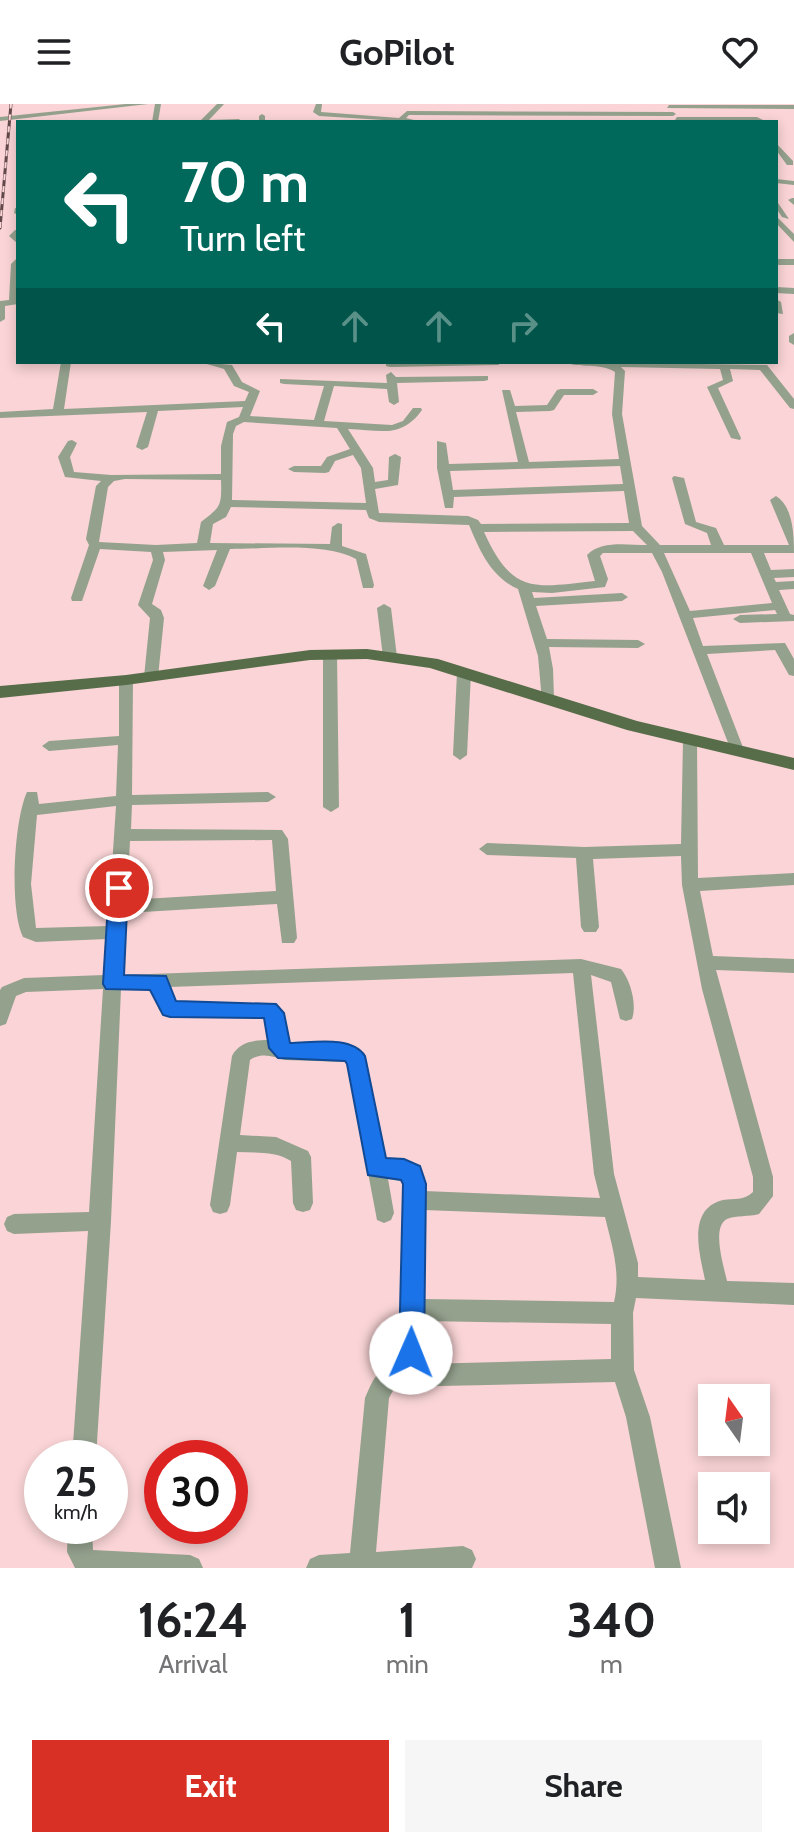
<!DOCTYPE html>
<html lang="en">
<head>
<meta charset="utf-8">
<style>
  :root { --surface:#fff; --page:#f6f6f6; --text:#202124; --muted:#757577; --accent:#d93025 }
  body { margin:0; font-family:Cabin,sans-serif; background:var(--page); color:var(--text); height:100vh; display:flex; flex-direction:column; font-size:30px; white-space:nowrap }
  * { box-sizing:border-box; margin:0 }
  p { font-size:26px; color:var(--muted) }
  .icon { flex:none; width:44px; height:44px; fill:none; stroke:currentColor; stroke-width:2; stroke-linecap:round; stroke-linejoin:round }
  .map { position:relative; height:1464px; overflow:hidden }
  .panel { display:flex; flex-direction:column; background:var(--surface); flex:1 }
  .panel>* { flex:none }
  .top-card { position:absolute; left:16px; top:16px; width:762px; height:244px; border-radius:0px; box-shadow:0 4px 12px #0003; background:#00695c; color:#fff; overflow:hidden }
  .needle { width:52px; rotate:346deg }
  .controls { position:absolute; left:698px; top:1280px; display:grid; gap:16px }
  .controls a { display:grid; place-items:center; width:72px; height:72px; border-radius:0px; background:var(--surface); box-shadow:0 4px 12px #0003; font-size:40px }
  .speed { position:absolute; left:24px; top:1336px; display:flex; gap:16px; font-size:40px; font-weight:700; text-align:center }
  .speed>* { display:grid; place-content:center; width:104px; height:104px; border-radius:50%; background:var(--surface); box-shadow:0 4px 12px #0003; line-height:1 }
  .speed small { font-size:20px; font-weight:400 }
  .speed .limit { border:12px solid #d22; background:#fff; color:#111 }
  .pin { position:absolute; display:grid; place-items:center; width:68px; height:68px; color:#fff; margin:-34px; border:4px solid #fff; border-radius:50%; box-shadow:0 2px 8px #0007 }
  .me { position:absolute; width:88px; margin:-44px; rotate:1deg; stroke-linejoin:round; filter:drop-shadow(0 0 6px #0008) }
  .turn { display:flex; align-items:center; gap:28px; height:168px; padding:0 32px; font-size:36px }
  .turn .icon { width:104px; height:104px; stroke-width:2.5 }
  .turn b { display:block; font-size:56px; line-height:68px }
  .lanes { display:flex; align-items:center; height:76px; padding:0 32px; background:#0003; justify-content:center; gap:40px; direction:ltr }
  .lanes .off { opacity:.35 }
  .eta { display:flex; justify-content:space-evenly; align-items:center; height:136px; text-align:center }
  .eta b { font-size:48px; font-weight:700; line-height:56px }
  .cta { display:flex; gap:16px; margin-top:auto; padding:16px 32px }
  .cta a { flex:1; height:92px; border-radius:0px; background:var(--accent); color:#fff; font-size:32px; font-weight:700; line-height:92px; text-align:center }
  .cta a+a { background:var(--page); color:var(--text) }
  header { display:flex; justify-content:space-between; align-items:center; height:104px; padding:0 32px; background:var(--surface); font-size:36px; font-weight:700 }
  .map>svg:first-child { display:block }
</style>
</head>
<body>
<header><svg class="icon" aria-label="menu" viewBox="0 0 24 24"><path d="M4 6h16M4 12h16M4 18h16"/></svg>GoPilot<svg class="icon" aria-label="heart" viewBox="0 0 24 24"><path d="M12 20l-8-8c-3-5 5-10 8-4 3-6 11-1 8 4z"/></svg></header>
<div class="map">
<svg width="794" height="1464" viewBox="0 0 794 1464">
  <rect width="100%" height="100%" fill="#fad4d6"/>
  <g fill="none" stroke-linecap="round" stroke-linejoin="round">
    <path fill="#94a18d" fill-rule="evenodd" d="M126,0H148L0,17V13Z
      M155,0H161L158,18H152Z
      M217,0H224L209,16L239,15L242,18H192L201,16Z
      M316,0H322L321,8L399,14L407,7L673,8L676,10L673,12L409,11L406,14L414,16L415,18L319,12L313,8Z
      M669,1H794V5L667,4Z
      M262,10L265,12V18H259V12Z
      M677,13H757L767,18L675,16Z
      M776,39L793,57V61H787L776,46Z
      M776,75L794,77V81L776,79Z
      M792,94H794V101L788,96Z
      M776,96L789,115L782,113L776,104Z
      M15,104H18V111L14,109Z
      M776,112L794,130V138L776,119Z
      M15,126H18V140L9,132Z
      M18,153V200L5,202V215L0,218V197L9,196L11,160Z
      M776,155H794V161H776Z
      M776,183L794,184V190L776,189Z
      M776,195L781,198L783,210L776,209Z
      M794,229V241L789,238V232Z
      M61,258H71L64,305L245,297L249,288L234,282L224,265L200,258L232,261L242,278L260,287L250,312L314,316L324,282L284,280L280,279V275L387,279L386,271L391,268L396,273L488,272V276L484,277L397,279L399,298L394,301L389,298L387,285L334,282L324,317L392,321L403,317L413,304H421L422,306C401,335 381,326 348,325L373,364L375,378L388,376L389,353L395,350L401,353L398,381L375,385L379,409L468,412L478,416L481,420L629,419L624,387L454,393L453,404H445L437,364V337L446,339L449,360L518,358L502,286H510L515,302L547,301L557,286L561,285H593L598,288L593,291H564L554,306L550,307L516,308L529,358L619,355L612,310L615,268C599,258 580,265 565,258L767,261L794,295V305L790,304L760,266L730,265L733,277L718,284L741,334L740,336L731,334L707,283L723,276L720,265L621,263L625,267L622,310L642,422L660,441H711L707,429L685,420L672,374L674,372L684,374L696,418L716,424L724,441H789L770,396L776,392C793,402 794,431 794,449H764L771,466L794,465V473L774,474L776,478L794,477V485L779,486L790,510L794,511V517L740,519L733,515L740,511L777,510L775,506L693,514L703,542L785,539L794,555V572L789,571L775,546L707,550L744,646L742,649H732L662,468L652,449H603L600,452L608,475L605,483L552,489L532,488L534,494L622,489L628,493L622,497L536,502L547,535L638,536L645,540L638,544L549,543L553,565L554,594L552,597H542L538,552L518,485C491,473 480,447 469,421L379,418L369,414L366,406L231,403L226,413L213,420L210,439L330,440L332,423L338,419L342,420V442L366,450L374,481L373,484H363L356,455C325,438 266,445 230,445L215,482L209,486L203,482L217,446L163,448L165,456L152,500L161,506L164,514L158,573L156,576H146L144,573L150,514L138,501L153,456L151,448L100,445L83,494L82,497H72L71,494L89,441L86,435L96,382L101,377L65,373L58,353L68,337L72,336L77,339L70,353L74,368L111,371L221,370V342L227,318L239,313L243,303L158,307L148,343L142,346L136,343L147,308L0,314V308L53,305ZM244,318L337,324L350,345L327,353L321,362H294L288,365L294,368L325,369L329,368L335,357L353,351L361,364L366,399L232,396L233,330L236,322ZM620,362L623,380L453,386L450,367ZM125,375L221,376C222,403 220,403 201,418L197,439L156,441L99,438L108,383L114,377ZM633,427L647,441C627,441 601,436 587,451L595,477C533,484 512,490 484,428ZM664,449H751L772,499L690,507Z
      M386,258H503L498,261L390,263L386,262Z
      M384,500L391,504L397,553L390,557L383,553L377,504Z
      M330,546L337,550L339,703L331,708L323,703V550Z
      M464,565L471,569L467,651L460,656L453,651L457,569Z
      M126,572L133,576L132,691L268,688L276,693L268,698L132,701L131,725L282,726L288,735L297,834L294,839H282L277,800L126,809L122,871L581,855L621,865C631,877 637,901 632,915L626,917L620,915L611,878L591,871L614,1070L638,1159V1173L705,1176C700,1151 686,1105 723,1096C734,1094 744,1097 753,1088V1073L702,885L682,781L681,752L593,755L599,823L596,828H584L581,823L576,754L487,751L479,745L487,739L584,743L681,740L683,636L690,631L697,636L698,774L794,769V781L700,787L713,852L794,855V869L716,866L773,1073V1092L759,1110C749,1113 736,1111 727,1115C711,1123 724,1163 727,1177L794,1179V1201L636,1194L633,1209L634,1266L650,1313L681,1464H655L626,1313L615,1278L395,1283L389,1294L376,1448L463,1442L472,1446L476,1455L472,1464H306L310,1455L319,1451L350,1449L365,1294C373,1276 378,1261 400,1260L404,1080L403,1077L388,1075L394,1109L391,1116L384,1119L377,1116L347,958L285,956C273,952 261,948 250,956L240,1031L276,1033L308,1047L311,1053L313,1099L310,1106L303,1108L296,1106L293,1099L291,1057C276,1047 256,1049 237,1048L230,1101L227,1108L220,1110L213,1108L210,1101L232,952C239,938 254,936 269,936L265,913L170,912L159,906L152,884L121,885L111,1117L96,1354H72L88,1127L14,1130L7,1127L4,1120L7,1113L14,1110L89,1108L103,885L26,888L16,892L6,920L0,922V886L2,883L24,874L104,871L107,835L36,838L23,833C9,805 14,716 27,688H37L39,700L116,692L118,641L49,647L42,642L49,637L119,632V576ZM116,702L108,822L36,824L31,780L37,711ZM272,736L276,787L127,796L130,737ZM573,869L594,1070L600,1094L424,1087L418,1064L385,1056L367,958L359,944L288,940L283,909L275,901L174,898L169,883ZM424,1106L605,1113C612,1142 621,1168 614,1198L423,1195ZM423,1217L611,1220V1255L423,1260Z
      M68,1422H92L93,1446L190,1451L199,1455L203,1464H75L67,1448Z"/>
    <path fill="#576d4a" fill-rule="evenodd" d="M367,545L438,555L637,617L794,654V666L627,626L430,564L367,555L310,556L126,581L0,594V582L126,571L310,546Z"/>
    <defs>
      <path id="rail" d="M0,124L11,0"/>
    </defs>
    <use href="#rail" stroke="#62484a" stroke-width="3"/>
    <use href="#rail" stroke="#fad4d6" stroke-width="2" stroke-dasharray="6" stroke-linecap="butt"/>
  </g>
  <path fill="#1a73e8" stroke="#114b97" stroke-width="2" d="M119,777L128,784L124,871L166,872L176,897L276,900L284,909L290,939C312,939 351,931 365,952L386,1054L404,1055L420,1062L426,1080L424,1249L420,1258L411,1262L402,1258L399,1249L403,1080L401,1076L368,1071L347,960L345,957L278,954L269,944L264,914L170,913L163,911L150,886L106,885L103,880L109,784Z"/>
</svg>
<div class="controls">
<a><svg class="needle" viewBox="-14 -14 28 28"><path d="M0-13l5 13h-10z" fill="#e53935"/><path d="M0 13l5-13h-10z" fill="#757577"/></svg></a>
<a><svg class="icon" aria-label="sound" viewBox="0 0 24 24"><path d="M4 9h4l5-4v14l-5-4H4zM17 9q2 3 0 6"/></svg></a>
</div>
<div class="speed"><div>25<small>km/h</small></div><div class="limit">30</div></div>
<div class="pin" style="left:119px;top:784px;background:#d93025"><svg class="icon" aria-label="arrive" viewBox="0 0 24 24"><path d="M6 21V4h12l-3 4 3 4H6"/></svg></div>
<svg class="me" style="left:411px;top:1249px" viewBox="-20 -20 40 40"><circle r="19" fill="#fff"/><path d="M0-13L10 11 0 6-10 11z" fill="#1a73e8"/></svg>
<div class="top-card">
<div class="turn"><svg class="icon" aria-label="left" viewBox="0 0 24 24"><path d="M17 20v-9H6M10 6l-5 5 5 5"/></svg><div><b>70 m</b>Turn left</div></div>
<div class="lanes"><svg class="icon" aria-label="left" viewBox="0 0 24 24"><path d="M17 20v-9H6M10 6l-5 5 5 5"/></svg><svg class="icon off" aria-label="ahead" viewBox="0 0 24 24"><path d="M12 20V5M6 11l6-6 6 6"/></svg><svg class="icon off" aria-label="ahead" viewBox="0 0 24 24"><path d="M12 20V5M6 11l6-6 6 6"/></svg><svg class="icon off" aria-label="right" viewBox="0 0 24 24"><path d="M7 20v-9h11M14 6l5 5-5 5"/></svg></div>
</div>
</div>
<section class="panel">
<div class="eta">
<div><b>16:24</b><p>Arrival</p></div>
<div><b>1</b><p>min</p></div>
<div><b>340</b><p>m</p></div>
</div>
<div class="cta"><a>Exit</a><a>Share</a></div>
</section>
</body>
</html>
